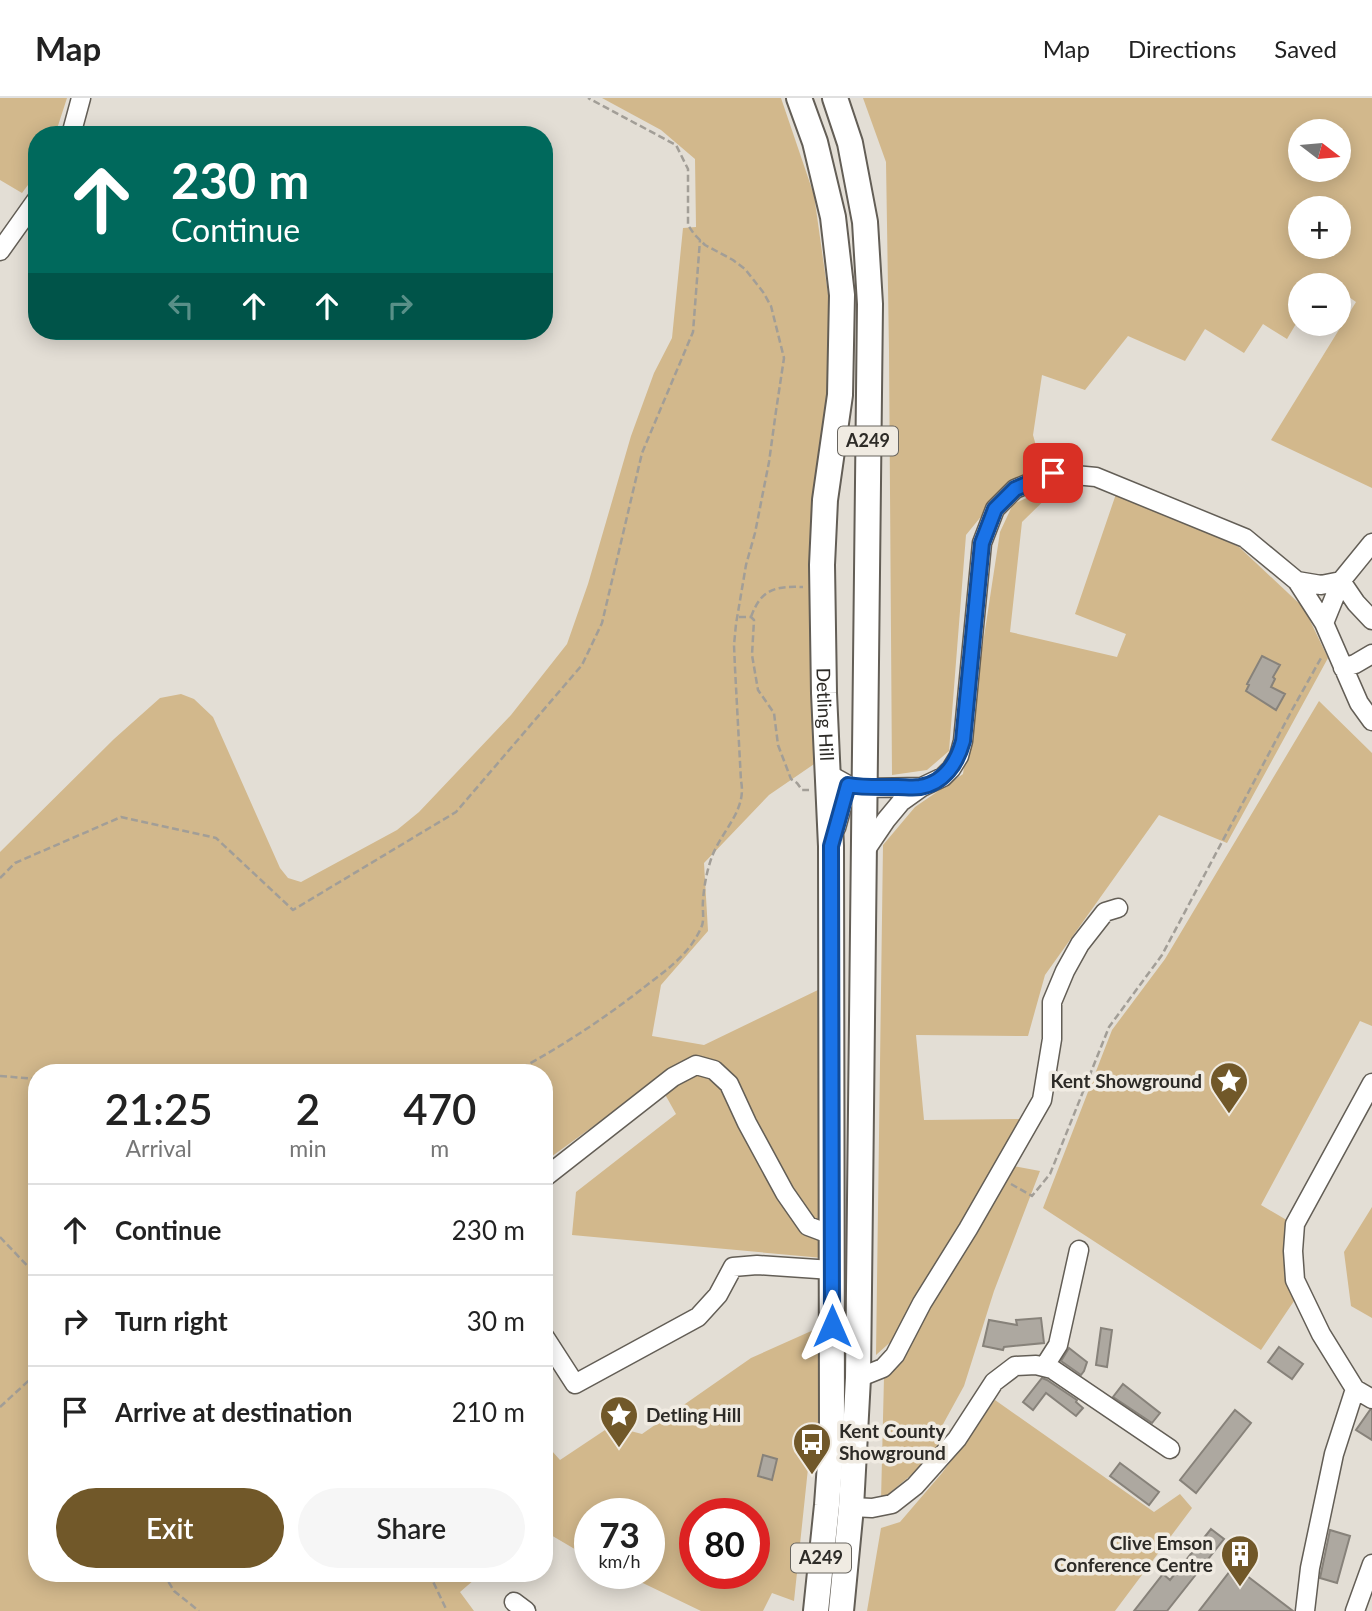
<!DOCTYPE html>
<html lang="en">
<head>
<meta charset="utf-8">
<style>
  :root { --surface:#fff; --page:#f6f6f6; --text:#222; --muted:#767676; --line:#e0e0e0; --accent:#715829 }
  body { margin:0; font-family:Lato,sans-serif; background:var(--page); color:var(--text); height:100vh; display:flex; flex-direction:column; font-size:26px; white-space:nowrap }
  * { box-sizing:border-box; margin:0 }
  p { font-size:23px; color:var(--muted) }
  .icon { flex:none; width:38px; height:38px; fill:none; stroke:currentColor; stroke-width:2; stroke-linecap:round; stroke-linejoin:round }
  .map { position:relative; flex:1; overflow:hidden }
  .side { position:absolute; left:28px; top:966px; width:525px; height:518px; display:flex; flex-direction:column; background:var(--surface); border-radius:28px; box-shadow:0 4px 18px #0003 }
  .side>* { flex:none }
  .hud { position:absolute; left:28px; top:28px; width:525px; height:214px; border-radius:28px; box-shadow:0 4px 18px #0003; background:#00695c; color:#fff; overflow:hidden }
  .needle { width:46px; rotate:106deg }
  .buttons { position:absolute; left:1288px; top:21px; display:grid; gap:14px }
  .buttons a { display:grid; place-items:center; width:63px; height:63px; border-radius:50%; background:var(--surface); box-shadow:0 4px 18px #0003; font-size:35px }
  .speed { position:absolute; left:574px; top:1400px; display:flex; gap:14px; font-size:35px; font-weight:700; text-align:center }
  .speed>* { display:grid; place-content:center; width:91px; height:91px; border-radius:50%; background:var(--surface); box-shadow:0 4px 18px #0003; line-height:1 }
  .speed small { font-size:18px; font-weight:400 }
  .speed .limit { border:10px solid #d22; background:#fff; color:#111 }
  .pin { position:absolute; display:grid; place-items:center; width:60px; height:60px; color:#fff; margin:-30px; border-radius:14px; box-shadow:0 4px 10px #0006 }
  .me { position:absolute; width:77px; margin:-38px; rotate:0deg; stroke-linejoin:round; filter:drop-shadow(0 0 5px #0008) }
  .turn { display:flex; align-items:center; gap:24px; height:147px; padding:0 28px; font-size:32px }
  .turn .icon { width:91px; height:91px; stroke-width:2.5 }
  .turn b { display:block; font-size:49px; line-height:60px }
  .lanes { display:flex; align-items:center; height:66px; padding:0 28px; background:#0003; justify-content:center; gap:35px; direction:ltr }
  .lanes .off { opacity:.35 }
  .eta { display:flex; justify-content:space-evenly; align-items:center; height:119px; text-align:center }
  .eta b { font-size:42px; font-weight:600; line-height:49px }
  .cta { display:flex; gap:14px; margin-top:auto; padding:14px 28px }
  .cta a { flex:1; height:80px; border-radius:42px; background:var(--accent); color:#fff; font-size:28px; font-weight:600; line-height:80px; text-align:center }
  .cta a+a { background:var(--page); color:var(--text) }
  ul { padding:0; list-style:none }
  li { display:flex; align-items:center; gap:21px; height:91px; padding:0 28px; border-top:2px solid var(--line) }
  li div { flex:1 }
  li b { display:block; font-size:26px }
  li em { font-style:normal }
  header { display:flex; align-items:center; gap:42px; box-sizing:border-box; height:98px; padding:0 35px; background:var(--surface); border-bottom:2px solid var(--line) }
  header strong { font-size:33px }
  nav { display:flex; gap:38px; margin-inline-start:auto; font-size:24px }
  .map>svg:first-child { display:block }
</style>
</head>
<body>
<header>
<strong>Map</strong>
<nav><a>Map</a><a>Directions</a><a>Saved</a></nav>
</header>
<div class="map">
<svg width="1372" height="1513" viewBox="0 0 1372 1513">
  <rect width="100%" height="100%" fill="#e3ded5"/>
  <path fill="#d2b88c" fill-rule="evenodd" d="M0,0H67L55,37H37V75L22,95L0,82Z
    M602,0H781L814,97L828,196L832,302L820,662L769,697L704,765L708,833L661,887L652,938L704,947L820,891L823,1160L572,1137L576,1094L676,1016L657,982L544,1064V975H37V1475H482L460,1494L474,1513H0V754L114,641L160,600L181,596L194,601L213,619L280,770L288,780L301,784L397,732L419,714L511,617L567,546L588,486L631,338L654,275L672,240L683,130L696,129L695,61L661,32Z
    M863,0H1372V390L1271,342L1356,204L1339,192V187H1331L1323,182L1320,187H1300V219L1287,241L1263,226L1244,255L1205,231L1185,263L1128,238L1085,292L1042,277L1033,337L1042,369L1001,394L966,437L949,653L927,672L892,677L889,252L886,64ZM1300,33H1339V72H1300ZM1300,110H1339V149H1300Z
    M1064,383L1022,424L1010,534L1117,559L1126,536L1075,516L1117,393L1239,449L1304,510L1328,560L1227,745L1159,717L1045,877L1028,938L916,937L924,1022L1028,1021L896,1239L876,1257L883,747L915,709L963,676L1000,434L1013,406ZM1263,558L1279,567L1273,579L1275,581L1273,585L1269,584L1268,587L1285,596L1276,611L1263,604L1266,597L1258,599L1246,593L1249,587L1247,586Z
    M1319,603L1372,655V928L1360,923L1261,1107L1290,1124L1286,1136L1294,1203L1261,1252L1043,1110L1112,932L1165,861Z
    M1013,1068L1040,1073L994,1193L964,1288L936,1339L950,1345L881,1402L884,1279Z
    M1372,1109V1220L1351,1208L1344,1154Z
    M818,1230L819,1361H809L794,1503L772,1495L763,1513H701L622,1475H649V1416H590V1460L544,1433V1344L560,1362L611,1328L642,1336L751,1260ZM695,1416H754V1475H695Z
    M995,1302L1154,1414L1180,1396L1192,1410L1115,1513H867L881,1430L900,1424L942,1375Z"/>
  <path fill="#ada8a0" stroke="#87827a" stroke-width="2" d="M1262,558L1280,567L1273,579L1275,581L1271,589L1285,596L1276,612L1246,593L1249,587L1247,586Z
    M1041,1220L1044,1245L1004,1249L1003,1252L983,1248L989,1222L1017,1227L1016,1222Z
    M1101,1230L1112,1232L1107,1269L1096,1267Z
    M1279,1249L1303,1266L1292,1281L1268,1264Z
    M1069,1250L1087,1264L1084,1273L1081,1277L1061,1263Z
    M1042,1280L1047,1282L1077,1302L1076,1304L1083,1310L1076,1318L1046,1295L1033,1312L1023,1304Z
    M1123,1286L1160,1315L1152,1325L1113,1299Z
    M1235,1312L1251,1325L1196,1395L1180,1382Z
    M1370,1312H1372V1342L1356,1332Z
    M763,1357L777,1361L772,1382L758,1378Z
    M1120,1365L1159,1394L1149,1407L1110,1378Z
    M1211,1431L1224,1441L1167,1513H1134L1163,1476L1170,1482Z
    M1330,1432L1350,1438L1337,1485L1320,1480Z
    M1234,1468L1293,1513H1199Z"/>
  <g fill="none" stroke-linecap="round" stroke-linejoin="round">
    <defs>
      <path id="minor" d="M71,37L81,0
        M0,153L37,101
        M1297,483L1321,487L1341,483L1356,505L1372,522
        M1324,525L1341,483L1372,445
        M1343,570L1355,566L1372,556
        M828,676L848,687L865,690L922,689L943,679L951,671L959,658L963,643L982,445L995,411L1015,391L1053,375L1096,379L1245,440L1297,483L1324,525L1359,605L1372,623
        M836,730L848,687
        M865,753L886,722L901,704L922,689
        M1372,985L1295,1126L1293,1153L1295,1182L1321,1236L1355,1291L1372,1301
        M544,1080L673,979L696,967L714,972L729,986L747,1025L785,1095L808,1128L832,1137
        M544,1238L575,1286L698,1219L718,1197L733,1169L757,1167L832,1172
        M1044,1269L1058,1247L1079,1152
        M858,1280L883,1270L895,1257L922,1205L968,1131L1042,1002L1052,941V904L1065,873L1080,846L1105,814L1118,810
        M851,1409L872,1410L892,1406L915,1388L957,1341L994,1284L1015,1268L1036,1267L1052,1271L1170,1351
        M514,1504L526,1513
        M1305,1513L1310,1470L1334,1356L1355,1291
        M1355,1513L1372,1466"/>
      <g id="highway">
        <path id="s1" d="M799,0L815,44L833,119L842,197L840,297L825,402L822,467L824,595L831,748L832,1339L827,1407L816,1513"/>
        <path d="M835,0L850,45L865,124L870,206L858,1280L851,1409L841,1513"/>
      </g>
    </defs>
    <use href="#minor" stroke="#635e56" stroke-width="21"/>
    <use href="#highway" stroke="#635e56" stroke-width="28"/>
    <path stroke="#a29e97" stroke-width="2.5" stroke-dasharray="7 3.5" stroke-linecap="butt" d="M739,519H751L754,522L752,557L758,592L774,615L778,647L791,681L797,685L802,692H809
      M751,519C761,491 775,488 803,489
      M0,780L15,765L121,719L216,740L293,812L456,714L582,567L602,525L642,355L693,234L700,142
      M512,975C560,950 605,920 647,887C668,871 690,855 701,830C705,822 702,812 703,803C704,788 707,771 713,756C723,732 747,711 741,683L735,570L734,547L736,526L746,467L755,435L769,364L776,313L784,260L771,208L763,194L745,171L733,162L705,147L694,136L688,127V71L676,47L588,0
      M0,978L37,981
      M1011,1086L1032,1098L1050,1076L1109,929L1162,857L1292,612L1321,560
      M0,1139L37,1178
      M0,1309L37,1275
      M163,1475L174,1493L199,1513
      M429,1475L447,1513"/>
    <use href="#minor" stroke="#fff" stroke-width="18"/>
    <use href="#highway" stroke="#fff" stroke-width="24"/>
  </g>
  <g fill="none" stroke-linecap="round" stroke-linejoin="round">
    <defs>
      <path id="route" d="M832,1228L831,748L848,687C865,690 881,689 898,689C905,689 913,690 920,689C944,685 957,665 963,643L982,445L995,411L1015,391L1053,375"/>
    </defs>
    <use href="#route" stroke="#114b97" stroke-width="18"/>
    <use href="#route" stroke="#1a73e8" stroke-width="12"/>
  </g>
  <defs>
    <symbol id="sight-pin" viewBox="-11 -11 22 30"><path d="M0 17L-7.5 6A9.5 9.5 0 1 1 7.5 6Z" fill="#715829" stroke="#f0ebe2"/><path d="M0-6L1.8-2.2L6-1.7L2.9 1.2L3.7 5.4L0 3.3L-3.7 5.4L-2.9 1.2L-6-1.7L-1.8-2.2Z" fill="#fff"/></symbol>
    <symbol id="bus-pin" viewBox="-11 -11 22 30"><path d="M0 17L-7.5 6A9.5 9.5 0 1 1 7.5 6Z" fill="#715829" stroke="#f0ebe2"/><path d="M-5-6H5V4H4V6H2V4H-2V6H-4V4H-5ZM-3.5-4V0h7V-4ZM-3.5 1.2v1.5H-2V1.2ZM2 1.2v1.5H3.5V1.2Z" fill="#fff"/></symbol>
    <symbol id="building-pin" viewBox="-11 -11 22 30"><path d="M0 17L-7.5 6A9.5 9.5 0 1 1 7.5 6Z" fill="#715829" stroke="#f0ebe2"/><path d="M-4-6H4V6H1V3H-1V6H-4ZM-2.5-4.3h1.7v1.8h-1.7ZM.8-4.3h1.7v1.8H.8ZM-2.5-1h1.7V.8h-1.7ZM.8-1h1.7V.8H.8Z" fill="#fff"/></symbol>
  </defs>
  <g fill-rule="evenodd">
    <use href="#sight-pin" x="1207" y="961" width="44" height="60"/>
    <use href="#sight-pin" x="597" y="1295" width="44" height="60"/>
    <use href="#bus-pin" x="790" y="1322" width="44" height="60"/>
    <use href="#building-pin" x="1218" y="1434" width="44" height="60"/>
  </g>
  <g text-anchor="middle" stroke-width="7" stroke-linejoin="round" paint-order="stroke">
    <g fill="#f0ebe2" stroke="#68655f" stroke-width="2">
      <rect x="838" y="328.5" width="60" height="29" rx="5"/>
      <rect x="791" y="1445.5" width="60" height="29" rx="5"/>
    </g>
    <g font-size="18" font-weight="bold" fill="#2d2b27">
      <text x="868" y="349">A249</text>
      <text x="821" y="1466">A249</text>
    </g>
    <g font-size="19" fill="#2d2b27" stroke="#f0ebe2">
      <text dy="7" stroke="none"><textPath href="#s1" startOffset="623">Detling Hill</textPath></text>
    </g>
    <g font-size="19" font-weight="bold" fill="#2d2b27" stroke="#f0ebe2" text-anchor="end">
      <text x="1202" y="990">Kent Showground</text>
      <text x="646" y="1324" text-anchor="start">Detling Hill</text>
      <text x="839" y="1340" text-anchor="start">Kent County<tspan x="839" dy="22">Showground</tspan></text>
      <text x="1213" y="1452">Clive Emson<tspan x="1213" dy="22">Conference Centre</tspan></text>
    </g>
  </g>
</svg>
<div class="buttons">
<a><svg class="needle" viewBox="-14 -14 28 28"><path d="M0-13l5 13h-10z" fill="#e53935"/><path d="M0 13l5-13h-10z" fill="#767676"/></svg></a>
<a>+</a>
<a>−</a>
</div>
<div class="speed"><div>73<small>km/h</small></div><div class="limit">80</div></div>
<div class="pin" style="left:1053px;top:375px;background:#d93025"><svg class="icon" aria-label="arrive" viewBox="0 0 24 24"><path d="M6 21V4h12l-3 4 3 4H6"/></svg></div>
<svg class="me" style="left:832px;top:1228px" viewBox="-20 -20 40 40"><path d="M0-17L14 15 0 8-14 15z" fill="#1a73e8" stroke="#fff" stroke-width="4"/></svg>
<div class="hud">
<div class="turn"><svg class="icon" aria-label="ahead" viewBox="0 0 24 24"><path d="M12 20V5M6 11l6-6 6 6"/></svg><div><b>230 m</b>Continue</div></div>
<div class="lanes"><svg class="icon off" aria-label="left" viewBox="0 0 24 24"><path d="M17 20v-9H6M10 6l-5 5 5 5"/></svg><svg class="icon" aria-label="ahead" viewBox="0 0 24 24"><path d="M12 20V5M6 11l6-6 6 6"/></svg><svg class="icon" aria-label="ahead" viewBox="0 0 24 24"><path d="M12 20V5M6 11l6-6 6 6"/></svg><svg class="icon off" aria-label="right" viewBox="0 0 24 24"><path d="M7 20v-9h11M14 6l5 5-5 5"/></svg></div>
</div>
<section class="side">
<div class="eta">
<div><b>21:25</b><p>Arrival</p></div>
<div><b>2</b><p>min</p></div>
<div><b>470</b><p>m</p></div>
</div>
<ul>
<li><svg class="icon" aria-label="ahead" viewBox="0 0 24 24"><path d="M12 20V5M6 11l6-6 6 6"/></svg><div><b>Continue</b></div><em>230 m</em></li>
<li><svg class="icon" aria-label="right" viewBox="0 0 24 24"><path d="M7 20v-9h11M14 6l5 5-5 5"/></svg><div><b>Turn right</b></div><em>30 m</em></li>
<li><svg class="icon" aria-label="arrive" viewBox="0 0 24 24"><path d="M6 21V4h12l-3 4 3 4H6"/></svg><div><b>Arrive at destination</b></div><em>210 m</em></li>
</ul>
<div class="cta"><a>Exit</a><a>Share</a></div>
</section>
</div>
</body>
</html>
